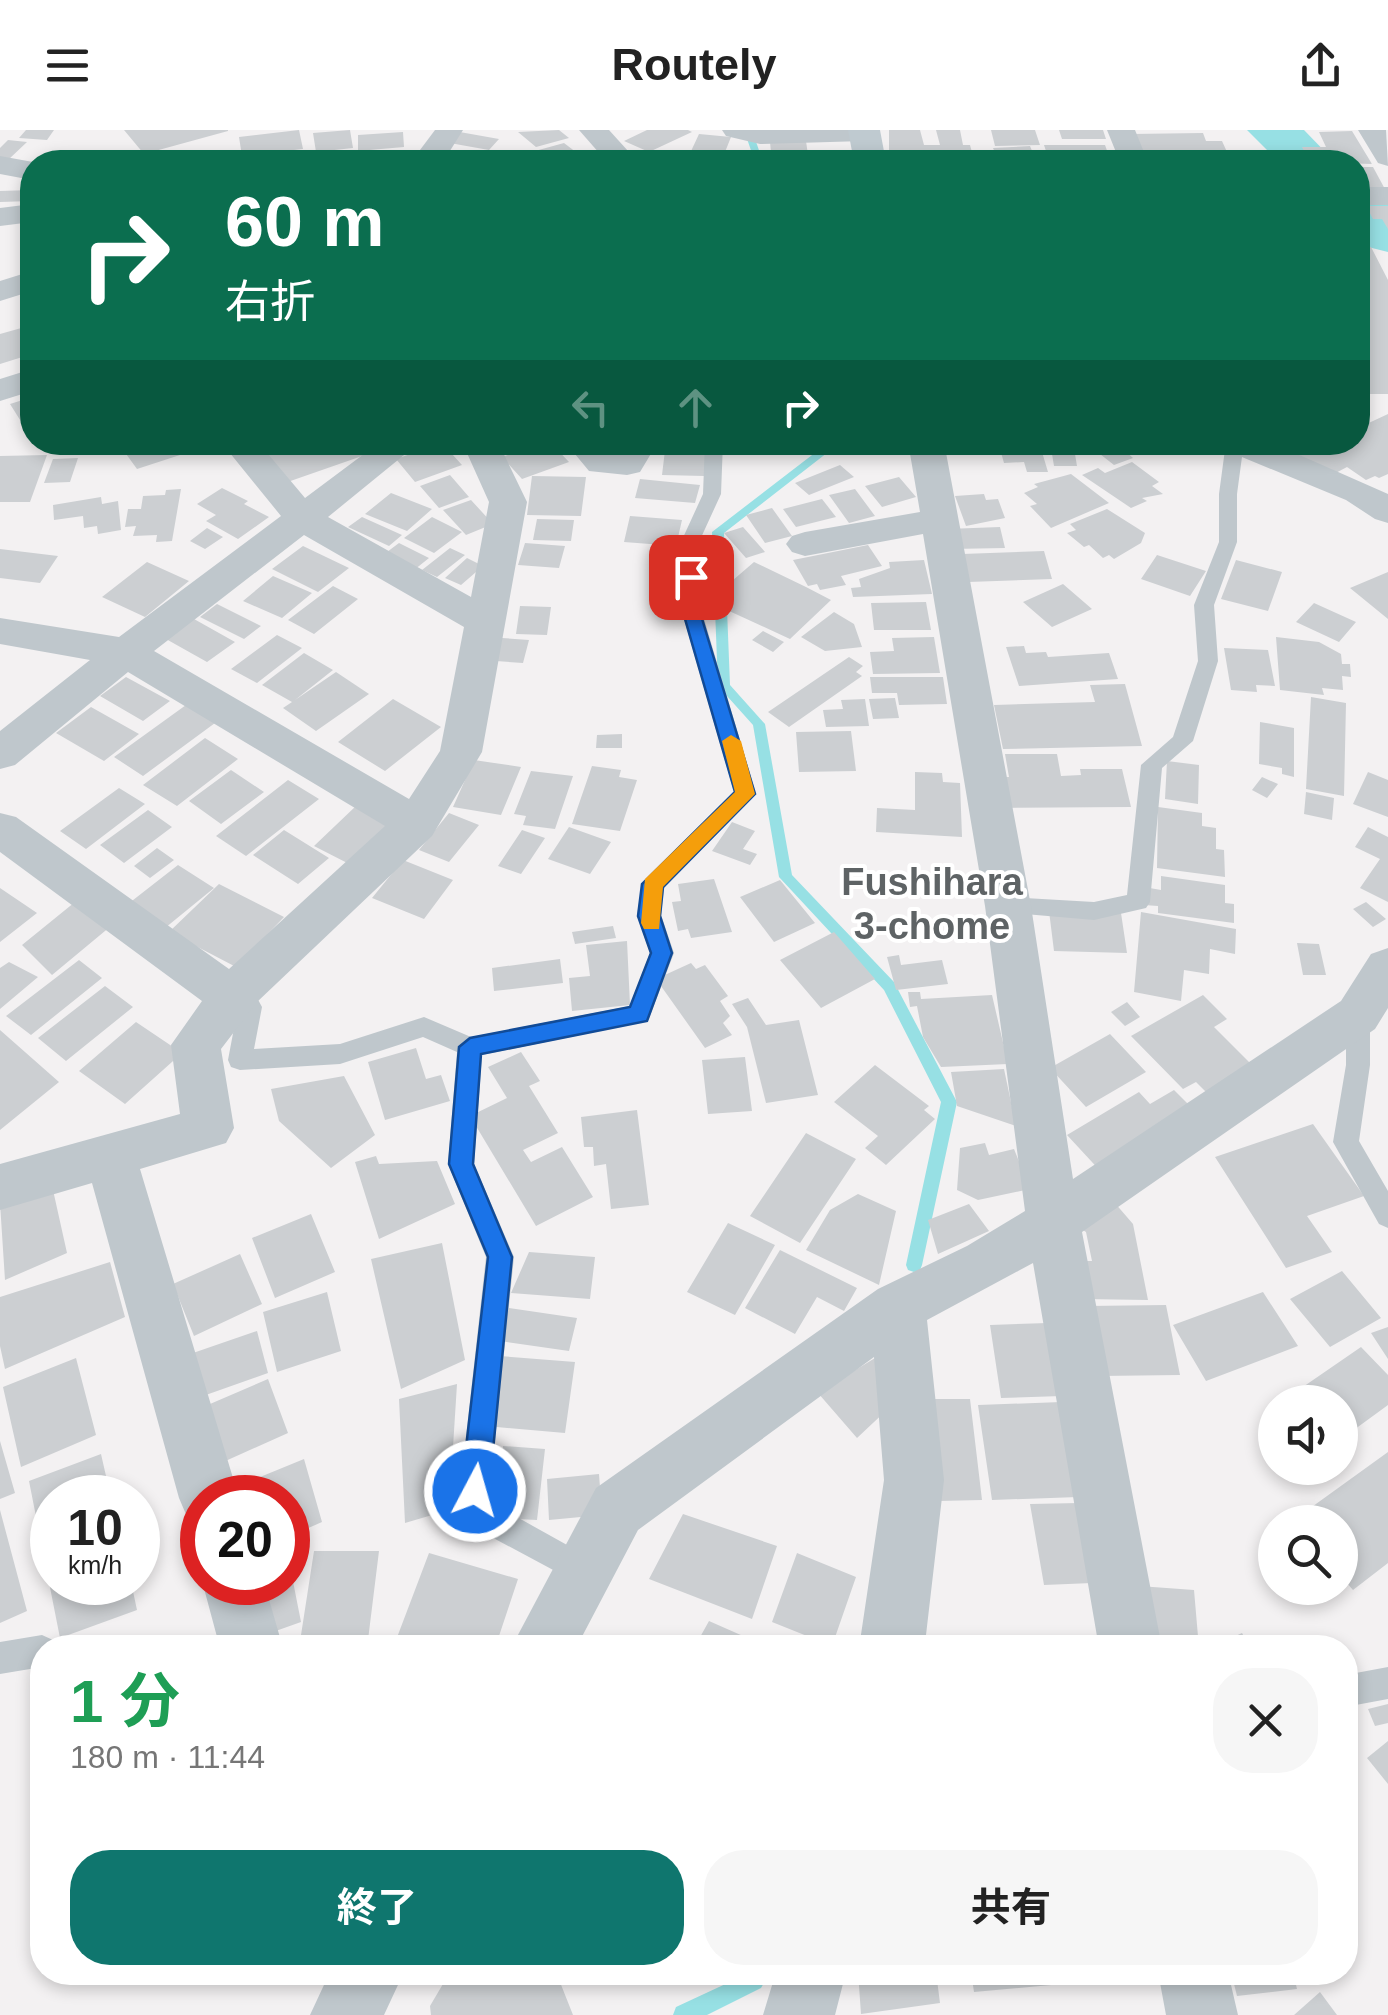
<!DOCTYPE html>
<html lang="ja">
<head>
<meta charset="utf-8">
<style>
  :root { --surface:#fff; --page:#f6f6f6; --text:#222; --muted:#767676; --accent:#0f766e }
  body { margin:0; font-family:Helvetica,"Noto Sans JP",sans-serif; background:var(--page); color:var(--text); height:100vh; display:flex; flex-direction:column; font-size:38px; white-space:nowrap }
  * { box-sizing:border-box; margin:0 }
  p { font-size:32px; color:var(--muted) }
  .icon { flex:none; width:55px; height:55px; fill:none; stroke:currentColor; stroke-width:2; stroke-linecap:round; stroke-linejoin:round }
  .map { position:relative; flex:1; overflow:hidden }
  .side { position:absolute; left:30px; top:1505px; width:1328px; height:350px; display:flex; flex-direction:column; background:var(--surface); border-radius:40px; box-shadow:0 5px 15px #0003 }
  .side>* { flex:none }
  .top-card { position:absolute; left:20px; top:20px; width:1350px; height:305px; border-radius:40px; box-shadow:0 5px 15px #0003; background:#0b6e4f; color:#fff; overflow:hidden }
  .buttons { position:absolute; left:1258px; top:1255px; display:grid; gap:20px }
  .buttons a { display:grid; place-items:center; width:100px; height:100px; border-radius:50%; background:var(--surface); box-shadow:0 5px 15px #0003; font-size:50px }
  .speed { position:absolute; left:30px; top:1345px; display:flex; gap:20px; font-size:50px; font-weight:700; text-align:center }
  .speed>* { display:grid; place-content:center; width:130px; height:130px; border-radius:50%; background:var(--surface); box-shadow:0 5px 15px #0003; line-height:1 }
  .speed small { font-size:25px; font-weight:400 }
  .speed .limit { border:15px solid #d22; background:#fff; color:#111 }
  .pin { position:absolute; display:grid; place-items:center; width:85px; height:85px; color:#fff; margin:-42px; border-radius:20px; box-shadow:0 5px 15px #0006 }
  .me { position:absolute; width:110px; margin:-55px; rotate:6deg; stroke-linejoin:round; filter:drop-shadow(0 0 8px #0008) }
  .turn { display:flex; align-items:center; gap:35px; height:210px; padding:0 40px; font-size:45px }
  .turn .icon { width:130px; height:130px; stroke-width:2.5 }
  .turn b { display:block; font-size:70px; line-height:85px }
  .lanes { display:flex; align-items:center; height:95px; padding:0 40px; background:#0003; justify-content:center; gap:50px; direction:ltr }
  .lanes .off { opacity:.35 }
  .round { display:grid; place-items:center; flex:none; width:105px; height:105px; border-radius:40px; background:var(--page) }
  .headline { display:flex; align-items:center; justify-content:space-between; height:170px; padding:0 40px }
  h1 { font-size:60px; font-weight:700; line-height:75px; color:#1e9e55 }
  .primary-button { display:flex; gap:20px; margin-top:auto; padding:20px 40px }
  .primary-button a { flex:1; height:115px; border-radius:40px; background:var(--accent); color:#fff; font-size:40px; font-weight:700; line-height:115px; text-align:center }
  .primary-button a+a { background:var(--page); color:var(--text) }
  header { display:flex; justify-content:space-between; align-items:center; height:130px; padding:0 40px; background:var(--surface); font-size:45px; font-weight:700 }
  .map>svg:first-child { display:block }
</style>
</head>
<body>
<header><svg class="icon" aria-label="menu" viewBox="0 0 24 24"><path d="M4 6h16M4 12h16M4 18h16"/></svg>Routely<svg class="icon" aria-label="share" viewBox="0 0 24 24"><path d="M12 15V3M7 8l5-5 5 5M5 13v7h14v-7"/></svg></header>
<div class="map">
<svg width="1388" height="1885" viewBox="0 0 1388 1885">
  <rect width="100%" height="100%" fill="#f3f1f2"/>
  <g fill="none" stroke-linecap="round" stroke-linejoin="round">
    <path fill="#97e0e4" fill-rule="evenodd" d="M744,0H752L763,32H755Z
      M829,312H841L724,403L730,555L765,594L792,745L894,852L957,972L922,1135L920,1140L914,1142L908,1140L906,1135L941,972L884,860L779,747L753,595L718,556L712,402Z
      M759,1842L765,1851L761,1858L707,1885H673L676,1877L747,1844Z"/>
    <path fill="#97e0e4" fill-rule="evenodd" d="M1247,0H1304L1335,32H1279Z
      M1358,61L1377,65L1388,75V122L1368,117L1358,107Z"/>
  </g>
  <path fill="#cccfd2" d="M26,0H54L47,10L19,8Z
    M124,0H228V1L144,24Z
    M299,0L303,19L242,26L239,7Z
    M350,0L353,18L316,22L313,3Z
    M559,0L569,8L536,17L518,2Z
    M647,0H688L692,2L649,22L624,11Z
    M889,0H920L924,15H940L936,0H960L963,15H970L973,26L889,27Z
    M991,0H1035L1040,15L995,16Z
    M1059,0H1103L1106,9H1062Z
    M454,1L499,9L489,20L444,12Z
    M1352,1L1372,34L1310,32L1302,17H1326L1319,2Z
    M403,2L404,17L358,21V5Z
    M1203,3L1206,11H1222L1227,22H1138L1131,4Z
    M699,4L731,7L721,32H686Z
    M8,10L27,12L8,30L0,29V18Z
    M806,11L809,32H772L770,12Z
    M564,13L581,26L549,32L535,21Z
    M1044,15H1105L1110,29L1049,30Z
    M1030,16L1035,28L1026,29L1028,32H999L993,18Z
    M1273,22L1278,32H1248L1243,23Z
    M1240,23L1245,32H1205L1201,24Z
    M274,24L275,32H235V28Z
    M1191,25L1194,32H1151L1148,26Z
    M954,28L955,32H888V29Z
    M1358,37H1373L1386,61H1358Z
    M32,60V71L0,72V61Z
    M1366,76H1388V99L1382,89H1373Z
    M1358,117H1371L1388,150V264H1358Z
    M32,195V224L0,234V204Z
    M32,267V299L27,301L10,274Z
    M1388,284V344L1379,348L1375,346L1366,350L1347,337L1330,346L1299,325L1315,317L1326,321L1313,312H1358V298Z
    M134,312H171L180,325L137,339L121,317Z
    M246,312H354L365,325L279,355Z
    M544,312H550L569,332L522,349L502,327Z
    M666,312H708L704,346L662,345Z
    M998,312H1039L1048,342H1027L1024,332L1004,333Z
    M1101,312H1115L1133,328L1114,335L1091,317Z
    M442,313L462,335L415,352L396,329Z
    M1052,324H1075L1077,336H1054Z
    M47,325L30,372H0V326Z
    M78,328L70,352L44,353L53,329Z
    M1132,332L1159,352L1152,356L1163,364L1142,368L1147,371L1131,378L1082,345L1098,338L1105,343Z
    M840,335L854,347L809,365L795,353Z
    M1071,344L1109,373L1051,398L1030,376L1037,374L1024,363L1038,357L1034,354Z
    M450,345L469,367L439,378L420,356Z
    M532,346L586,347L581,386L527,385Z
    M899,347L916,367L882,377L865,356Z
    M640,349L700,355L695,373L635,368Z
    M222,358L248,371L244,374L269,387L238,409L206,391L216,385L197,374Z
    M181,359L172,411L156,412L157,405L133,406L136,396L125,397L128,379H141L143,366L165,365L166,360Z
    M855,359L875,386L849,393L829,365Z
    M391,363L432,379L407,401L365,384Z
    M984,364L986,370L998,369L1005,388L966,396L955,366Z
    M101,367L102,374L118,371L121,400L98,404L97,396L84,398L83,386L54,390L53,375Z
    M822,369L836,387L796,397L783,379Z
    M471,370L493,394L466,405L443,380Z
    M772,378L792,406L765,413L746,385Z
    M1107,379L1145,403L1141,413L1114,429L1109,425L1103,428L1089,415L1084,417L1067,403L1076,400L1070,394Z
    M630,386L682,390L676,416L624,412Z
    M362,387L402,405L389,416L348,397Z
    M432,387L462,402L434,423L404,408Z
    M537,389L574,390L571,411L533,410Z
    M743,397L765,422L746,428L724,403Z
    M1000,397L1005,418L951,419L947,399Z
    M207,398L223,407L205,419L190,411Z
    M399,413L429,428L414,440L383,425Z
    M525,413L565,416L559,438L518,435Z
    M868,415L882,436L841,446L846,455L820,460L817,454L808,456L793,430Z
    M303,416L349,438L318,462L272,439Z
    M450,418L465,425L437,447L422,440Z
    M0,419L58,426L40,453L0,448Z
    M1044,421L1052,449L968,452L962,424Z
    M1157,425L1206,441L1190,466L1141,449Z
    M467,428L483,436L461,455L445,448Z
    M924,430L932,464L853,467L851,458L861,457L859,449L890,438L889,432Z
    M1236,430L1282,442L1268,481L1221,469Z
    M147,432L189,451L145,487L102,467Z
    M754,432L806,457L831,470L790,509L727,480L725,457Z
    M1388,442V489L1350,458Z
    M273,446L312,463L282,488L243,471Z
    M1063,454L1092,479L1052,497L1023,472Z
    M333,456L358,469L314,504L288,490Z
    M926,472L931,500H874L871,473Z
    M1314,473L1356,492L1339,512L1296,492Z
    M217,474L261,496L244,509L200,487Z
    M520,476L551,477L547,505L516,504Z
    M834,482L854,494L862,517L825,521L801,507Z
    M194,489L235,512L207,532L166,509Z
    M763,501L784,512L773,522L752,510Z
    M277,505L302,518L257,553L231,539Z
    M934,507L940,543L873,544L870,522L894,521L892,508Z
    M1276,507L1319,512L1341,524L1342,534H1350L1351,547L1342,546L1343,560L1322,558L1324,565L1280,560Z
    M502,508L529,510L523,533L496,531Z
    M1024,516L1026,523L1046,522L1048,527L1109,523L1118,549L1019,556L1006,517Z
    M1224,518L1268,520L1275,556L1256,555L1257,562L1231,560Z
    M304,523L333,540L295,570L336,542L369,564L316,601L283,578L292,572L262,555Z
    M849,527L863,536L856,542L862,546L789,597L768,582Z
    M126,547L170,571L143,591L100,566Z
    M870,547H943L947,574L899,575L897,563H872Z
    M1125,554L1142,616L1003,619L994,575L1095,572L1090,555Z
    M1311,567L1346,573L1344,666L1306,659Z
    M895,568L899,588L873,589L869,569Z
    M393,569L441,597L385,641L338,612Z
    M865,569L869,596L826,597L823,580L843,579L841,570Z
    M186,575L215,593L143,646L114,627Z
    M91,577L139,604L104,631L56,603Z
    M1260,592L1294,598V647L1282,644V638L1259,634Z
    M851,601L856,641L799,642L796,602Z
    M622,604V618H596L597,605Z
    M205,608L238,629L177,676L143,655Z
    M1005,624H1057L1061,646L1081,645L1080,639H1122L1131,677L997,678L993,647H1009Z
    M474,630L521,637L501,685L453,677Z
    M1167,631L1199,635L1198,674L1165,669Z
    M592,636L621,640L619,647L637,650L620,701L572,694Z
    M231,640L264,662L221,694L189,671Z
    M531,641L573,646L555,699L523,695L526,686L514,684Z
    M915,642L942,643L943,652L960,653L962,707L876,702L877,678L915,680Z
    M1368,642L1388,650V687L1353,674Z
    M1262,647L1278,654L1267,668L1252,660Z
    M288,650L319,669L246,726L216,706Z
    M119,658L145,674L86,719L60,701Z
    M1306,662L1334,668L1332,690L1304,684Z
    M357,675L400,695L357,738L314,716Z
    M1158,677L1202,683V696L1216,698V719L1224,720L1225,747L1157,738Z
    M148,680L172,697L124,733L100,715Z
    M449,683L479,695L449,732L419,720Z
    M732,692L755,701L743,719L757,724L750,735L712,721Z
    M569,697L611,712L590,744L548,729Z
    M1368,697L1388,707V772L1360,758L1380,729L1355,717Z
    M284,700L329,728L298,754L253,725Z
    M522,700L545,708L521,744L498,736Z
    M157,718L174,730L150,748L134,736Z
    M403,730L453,750L424,789L372,768Z
    M178,735L214,758L165,798L128,774Z
    M1161,746L1225,755V773L1234,774V793L1158,783V776L1144,775V757L1161,760Z
    M714,749L732,802L691,808L688,799L678,801L672,772L681,771L678,754Z
    M780,750L815,793L774,812L740,767Z
    M219,754L284,787L236,837L169,802Z
    M0,758L37,783L0,812Z
    M75,772L111,796L52,845L22,815Z
    M1366,772L1386,789L1373,797L1353,779Z
    M1049,781L1121,783L1127,823L1054,821Z
    M1141,782L1236,799L1235,824L1210,819L1209,844L1184,840L1181,871L1134,862Z
    M613,796L616,808L575,814L572,802Z
    M834,802L875,849L821,878L780,830Z
    M627,811L630,875L572,881L569,848L590,846L586,815Z
    M1297,813L1319,814L1326,845H1303Z
    M899,825L901,835L942,830L948,854L896,860L887,827Z
    M560,829L563,853L494,861L492,838Z
    M79,830L102,848L31,905L6,886Z
    M9,832L38,847L0,879V838Z
    M691,833L696,839L705,835L728,866L720,871L730,886L723,893L732,905L705,918L656,849Z
    M105,856L133,877L66,931L38,908Z
    M908,862H920L921,869L992,865L1008,934L941,937L923,907L917,876L910,877Z
    M1203,865L1227,889L1214,897L1258,941L1212,968L1196,952L1183,959L1131,906Z
    M748,868L766,895L799,890L818,965L766,973L747,897L732,874Z
    M1127,872L1140,887L1125,896L1111,882Z
    M136,892L182,923L125,974L79,941Z
    M0,900L59,952L0,1000Z
    M1110,904L1146,942L1086,977L1050,938Z
    M416,918L426,949L441,945L450,971L385,990L368,932Z
    M521,922L540,951L529,956L558,1003L523,1020L531,1032L562,1017L593,1067L536,1096L470,986L507,968L488,937Z
    M745,927L752,981L708,984L702,930Z
    M875,935L929,976L924,980L935,989L886,1035L865,1018L878,1006L834,972Z
    M1004,939L1016,996L957,976L951,942Z
    M344,946L375,1005L331,1038L279,991L271,959Z
    M1174,960L1200,986L1104,1045L1067,1005L1139,962L1150,974Z
    M637,980L649,1075L611,1079L606,1034L594,1036L593,1017H584L581,987Z
    M1313,994L1364,1066L1307,1086L1332,1122L1286,1138L1215,1027Z
    M806,1003L856,1029L800,1113L750,1086Z
    M985,1013L989,1025L1014,1019L1030,1059L978,1070L957,1060L960,1018Z
    M376,1026L379,1034L437,1031L455,1074L379,1109L355,1032Z
    M53,1060L67,1123L5,1150L0,1073Z
    M858,1064L896,1081L879,1155L806,1120L830,1080Z
    M1114,1072L1133,1094L1148,1170L1083,1169L1076,1131H1092L1086,1102L1075,1095Z
    M969,1074L989,1101L938,1124L928,1090Z
    M311,1084L335,1142L275,1168L252,1108Z
    M728,1093L775,1115L735,1185L687,1162Z
    M442,1113L465,1230L401,1259L371,1129Z
    M780,1120L857,1158L844,1181L817,1167L795,1204L745,1178Z
    M529,1122L595,1127L590,1169L511,1163Z
    M240,1124L262,1174L194,1206L173,1154Z
    M110,1132L125,1187L5,1239L0,1216V1167Z
    M1342,1141L1381,1188L1330,1217L1290,1169Z
    M327,1162L341,1221L277,1242L263,1182Z
    M1263,1162L1298,1216L1206,1251L1173,1195Z
    M1166,1175L1180,1245L1099,1246L1087,1176Z
    M509,1178L577,1188L569,1221L500,1211Z
    M1048,1193L1062,1266L1001,1268L990,1195Z
    M1388,1197V1229L1371,1203Z
    M257,1201L268,1243L203,1266L193,1223Z
    M1361,1217L1388,1245V1275L1340,1310V1272L1284,1270Z
    M499,1226L575,1232L565,1303L486,1296Z
    M76,1228L96,1305L21,1337L3,1257Z
    M875,1228L890,1277L857,1308L818,1263Z
    M268,1249L288,1303L221,1333L203,1277Z
    M457,1254L449,1380L405,1393L399,1269Z
    M928,1269H970L982,1370L938,1371Z
    M1061,1272L1078,1367L992,1370L978,1275Z
    M0,1311L15,1363L0,1369Z
    M503,1316L545,1319L537,1390L495,1388Z
    M1388,1322V1433L1353,1460L1340,1445V1392H1291Z
    M101,1324L111,1368H52V1452H131L137,1480L60,1508L29,1351Z
    M304,1329L322,1392L288,1407V1368H238L236,1357Z
    M599,1344L602,1385L549,1390L547,1349Z
    M1079,1373L1092,1453L1044,1455L1030,1374Z
    M0,1380L27,1481L0,1493Z
    M683,1384L777,1416L752,1489L649,1449Z
    M314,1421H379L367,1518H299Z
    M429,1423L518,1449L495,1518H393Z
    M797,1423L856,1447L832,1516L772,1492Z
    M289,1431L301,1492L256,1508L247,1452H288Z
    M1139,1456L1194,1460L1199,1518H1144Z
    M709,1491L770,1518H694Z
    M1242,1503L1250,1518H1210Z
    M1388,1574V1593L1375,1596L1368,1579Z
    M1388,1611V1654L1367,1628Z
    M450,1842H556L573,1885H431L430,1876Z
    M858,1842H936L940,1873L861,1884Z
    M971,1842H1094L1095,1851L974,1862Z
    M1231,1842H1293L1297,1859L1237,1866Z
    M1320,1862L1337,1885H1294Z"/>
  <g fill="none" stroke-linecap="round" stroke-linejoin="round">
    <path fill="#bfc7cc" fill-rule="evenodd" d="M705,312H723L721,364L699,412L702,482L756,664L664,758L661,785L674,823L648,891L482,925L474,1034L514,1127L490,1358L506,1381L594,1430L598,1441L594,1452L583,1456L484,1403L460,1361L486,1127L448,1034L457,922L423,907L340,934L240,940L231,937L228,930L238,877L228,858L232,851H248L262,877L254,919L340,914L424,887L471,907L630,876L650,823L637,785L642,755L734,662L682,482L681,412L703,364Z
      M1226,312H1244L1237,364V412L1214,475L1218,531L1193,611L1162,638L1150,772L1146,778L1094,790L1000,782L996,776L1008,767L1094,772L1127,765L1141,635L1173,607L1198,531L1194,475L1219,412V364Z
      M1358,875L1367,878L1370,885V935L1359,1011L1388,1061V1098L1379,1094L1333,1012L1346,935V885L1349,878Z
      M42,1505L53,1510L56,1518H42V1537L0,1544V1512Z
      M1388,1537V1569L1345,1577V1545Z"/>
    <path fill="#bfc7cc" fill-rule="evenodd" d="M435,0H463L443,32H411Z
      M579,0H609L638,32H607Z
      M722,0H877L878,2L874,8L864,11L760,14L726,6Z
      M1107,0H1135L1148,32H1120Z
      M1358,0H1386L1388,36L1378,33Z
      M0,26L33,32L32,50L0,44Z
      M1358,57H1388V75H1358Z
      M32,74V92L0,96V78Z
      M32,141V161L0,171V151Z
      M32,239V261L0,271V249Z
      M221,312H258L305,368L380,312H420L328,387L471,467L489,372L462,312H498L527,372L482,622L432,706L257,872L221,919L234,998L226,1013L140,1039L239,1368H202V1395L188,1389L179,1368L92,1053L0,1080V1034L180,984L171,915L202,871L0,722V683L16,687L229,839L385,696L128,542L15,635L0,639V601L90,530L0,514V488L119,507L281,386ZM304,405L464,497L440,621L409,669L154,521Z
      M565,312H602L616,323L622,312H658L640,342L627,345L589,341Z
      M908,312H944L1031,776L1073,1049L1341,871L1371,824L1388,818V878L1375,899L1082,1102L1162,1518H1099L1033,1133L927,1190L944,1350L926,1505L922,1518H859L884,1350L874,1227L638,1400L576,1518H511L596,1358L878,1159L967,1116L1025,1081L985,776L923,404L805,426L792,422L786,414L792,406L805,402L920,382Z
      M1221,312H1270L1388,364V393L1375,389L1346,370L1225,320Z
      M202,1451L264,1452L283,1518H220Z
      M330,1842H404L384,1885H310Z
      M776,1842H846L835,1885H763Z
      M1158,1842H1228L1238,1885H1166Z"/>
    <path fill="#bfcad0" fill-rule="evenodd" d="M848,0H880L886,32H854Z"/>
  </g>
  <path fill="#1a73e8" stroke="#114b97" stroke-width="2.5" d="M691,441L700,447V482L755,664L663,757L660,786L672,823L647,891L481,924L473,1034L512,1127L489,1361L485,1370L475,1374L465,1370L461,1361L488,1127L449,1034L459,917L470,908L630,877L651,823L638,786L642,754L735,662L683,482L682,447Z"/>
  <path fill="#f59e0b" d="M731,605L741,611L755,664L663,757L659,799H644L641,793L645,749L735,662L722,611Z"/>
  <g text-anchor="middle" stroke-width="8" stroke-linejoin="round" paint-order="stroke">
    <g font-size="38" font-weight="bold" fill="#5e6365" stroke="#fff">
      <text x="932" y="765">Fushihara<tspan x="932" dy="44">3-chome</tspan></text>
    </g>
  </g>
</svg>
<div class="buttons">
<a><svg class="icon" aria-label="sound" viewBox="0 0 24 24"><path d="M4 9h4l5-4v14l-5-4H4zM17 9q2 3 0 6"/></svg></a>
<a><svg class="icon" aria-label="search" viewBox="0 0 24 24"><circle cx="10" cy="10" r="6"/><path d="M15 15l6 6"/></svg></a>
</div>
<div class="speed"><div>10<small>km/h</small></div><div class="limit">20</div></div>
<div class="pin" style="left:691px;top:447px;background:#d93025"><svg class="icon" aria-label="arrive" viewBox="0 0 24 24"><path d="M6 21V4h12l-3 4 3 4H6"/></svg></div>
<svg class="me" style="left:475px;top:1361px" viewBox="-20 -20 40 40"><circle r="17" fill="#1a73e8" stroke="#fff" stroke-width="3"/><path d="M0-11L8 9 0 5-8 9z" fill="#fff"/></svg>
<div class="top-card">
<div class="turn"><svg class="icon" aria-label="right" viewBox="0 0 24 24"><path d="M7 20v-9h11M14 6l5 5-5 5"/></svg><div><b>60 m</b>右折</div></div>
<div class="lanes"><svg class="icon off" aria-label="left" viewBox="0 0 24 24"><path d="M17 20v-9H6M10 6l-5 5 5 5"/></svg><svg class="icon off" aria-label="ahead" viewBox="0 0 24 24"><path d="M12 20V5M6 11l6-6 6 6"/></svg><svg class="icon" aria-label="right" viewBox="0 0 24 24"><path d="M7 20v-9h11M14 6l5 5-5 5"/></svg></div>
</div>
<section class="side">
<div class="headline"><div><h1>1 分</h1><p>180 m · 11:44</p></div><a class="round"><svg class="icon" aria-label="close" viewBox="0 0 24 24"><path d="M6 6l12 12M18 6L6 18"/></svg></a></div>
<div class="primary-button"><a>終了</a><a>共有</a></div>
</section>
</div>
</body>
</html>
